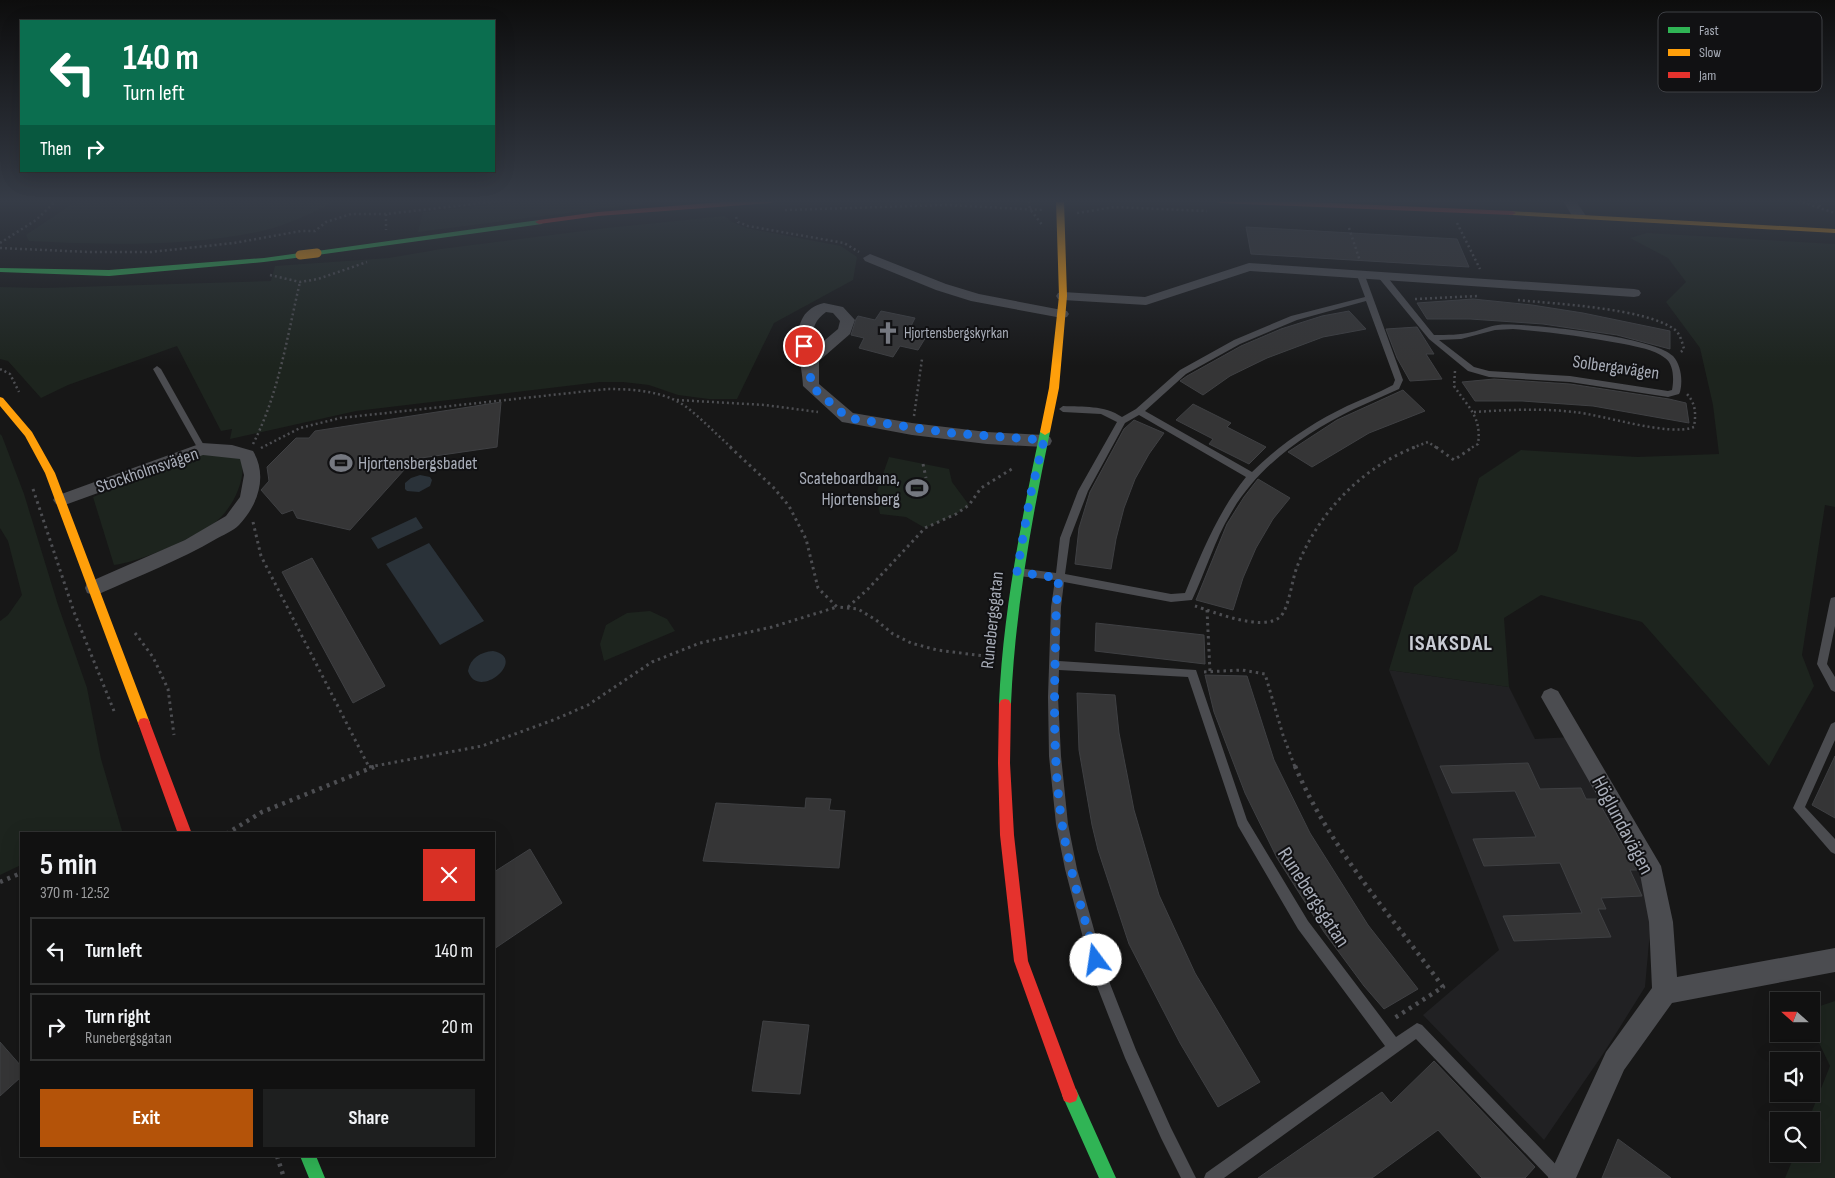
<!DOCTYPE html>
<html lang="en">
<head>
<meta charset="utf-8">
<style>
  :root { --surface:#111; --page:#1e1f1f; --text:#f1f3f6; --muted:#9c9d9f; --line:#303131; --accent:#b45309 }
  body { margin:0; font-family:"Sofia Sans Condensed",sans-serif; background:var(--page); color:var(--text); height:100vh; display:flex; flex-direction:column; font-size:19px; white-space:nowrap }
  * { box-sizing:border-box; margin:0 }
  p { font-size:16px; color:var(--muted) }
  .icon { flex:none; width:28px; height:28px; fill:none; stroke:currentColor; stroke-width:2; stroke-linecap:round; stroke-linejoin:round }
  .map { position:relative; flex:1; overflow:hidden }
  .details { position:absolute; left:20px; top:832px; width:475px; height:325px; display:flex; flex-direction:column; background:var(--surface); border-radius:0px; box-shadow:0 5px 20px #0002,0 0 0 1px var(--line) }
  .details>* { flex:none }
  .banner { position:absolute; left:20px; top:20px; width:475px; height:152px; border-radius:0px; box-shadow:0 5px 20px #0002,0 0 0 1px var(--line); background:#0b6e4f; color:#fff; overflow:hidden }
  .needle { width:32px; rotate:291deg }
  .tools { position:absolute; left:1770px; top:992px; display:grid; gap:10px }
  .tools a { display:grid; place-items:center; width:50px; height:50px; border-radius:0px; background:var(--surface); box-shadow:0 5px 20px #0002,0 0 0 1px var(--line); font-size:25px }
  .pin { position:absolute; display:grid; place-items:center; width:42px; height:42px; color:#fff; margin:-21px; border:2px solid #fff; border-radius:50%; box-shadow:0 1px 5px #0007 }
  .me { position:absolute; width:55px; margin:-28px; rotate:346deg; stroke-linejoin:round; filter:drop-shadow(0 0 4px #0008) }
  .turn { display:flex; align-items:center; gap:18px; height:105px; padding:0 20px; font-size:22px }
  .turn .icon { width:65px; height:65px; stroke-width:2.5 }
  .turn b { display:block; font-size:35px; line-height:42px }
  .then { display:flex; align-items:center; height:48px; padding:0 20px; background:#0003; gap:10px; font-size:19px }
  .round { display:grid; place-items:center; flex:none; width:52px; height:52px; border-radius:0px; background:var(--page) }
  .headline { display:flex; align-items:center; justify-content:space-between; height:85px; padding:0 20px }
  h1 { font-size:30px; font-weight:700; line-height:38px }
  .cta { display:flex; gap:10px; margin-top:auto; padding:10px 20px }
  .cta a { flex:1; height:58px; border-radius:0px; background:var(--accent); color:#fff; font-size:20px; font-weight:700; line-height:58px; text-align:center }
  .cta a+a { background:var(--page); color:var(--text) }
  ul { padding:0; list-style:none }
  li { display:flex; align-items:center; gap:15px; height:68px; margin:0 10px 8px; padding:0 10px; border:2px solid var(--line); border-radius:0px }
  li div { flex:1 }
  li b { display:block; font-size:19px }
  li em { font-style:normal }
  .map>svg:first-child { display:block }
</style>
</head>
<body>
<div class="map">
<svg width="1835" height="1178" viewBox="0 0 1835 1178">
  <rect width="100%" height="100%" fill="#171717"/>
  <path fill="#212123" d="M1389,670L1509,687L1535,739L1571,737L1643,869L1651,920L1645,987L1605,1051L1544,1140L1423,1015L1499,950Z"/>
  <path fill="#1d241e" d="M79,201H336C312,213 288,225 262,231C189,247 103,245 29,241L26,235L75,202Z
    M523,201H662L418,232L423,212Z
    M725,216L732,222L746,228L841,246L857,257L853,280L774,323L737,399H709L678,395L649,385L623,382H600L356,411L230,439L232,429L221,431L177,346L68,385L41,398L8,361L0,359V287L44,288L271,281L275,266L389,258L441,249L607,228Z
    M1647,233L1835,244V507L1825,505L1802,655L1814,686L1769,766L1642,622L1541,595L1504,618L1509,687L1389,670L1414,587L1457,551L1479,478L1521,450L1637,457L1719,454L1713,405L1700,348L1666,302L1686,282L1668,258L1630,238Z
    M0,434L2,436L24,494L58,605L87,688L101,759L123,834H21V865L0,875V621L8,615L22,595L8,541L0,528Z
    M215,448H219L242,460C246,482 231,511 213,524C192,539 139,562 114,565L93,497Z
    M889,457L949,469L952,482L969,505L956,514L925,528L906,517L880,514L876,494Z
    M650,611L667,619L675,631L604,661L600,644L606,625L627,613Z
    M1835,1001V1178H1785L1795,1154H1811V1121H1808L1830,1066L1811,1026V1009Z"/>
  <path fill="#2a3239" d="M420,475L430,477L432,480L430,486L419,492L407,491L405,489V483L411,478Z
    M416,517L423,528L378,549L371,538Z
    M429,543L484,621L440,645L386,564Z
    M493,651C529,658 478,702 468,671C470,658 481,652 493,651Z"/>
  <path fill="#353536" stroke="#3f4043" d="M1246,227L1457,239L1469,267L1251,254Z
    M1473,299L1532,305L1583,313L1670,331V349L1617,335L1543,324L1470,319H1427L1417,303Z
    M881,311L915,318L910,328L929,332L918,350L900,346L893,357L859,348L864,338L851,335L856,319L858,316L875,320Z
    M1349,311L1366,329L1323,337L1267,358L1230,376L1203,395L1180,381L1187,376L1241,346L1281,329L1322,316Z
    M1417,327L1434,354H1426L1442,379L1410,381L1397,358L1386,329Z
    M1494,379L1570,384L1669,399L1686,403L1689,423L1593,406L1522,401H1475L1462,382Z
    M1403,390L1425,411L1369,433L1312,467L1288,452L1337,420Z
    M501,402L497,447L414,459L350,530L297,518L293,510L282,514L261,490L269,481L267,467L296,438H309L315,431Z
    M1193,404L1231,423L1227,427L1266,447L1249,464L1209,444L1213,439L1176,420Z
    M1134,420L1164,433L1149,454L1135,479L1124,508L1116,539L1111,569L1075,564L1079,528L1090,492L1124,429Z
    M1258,479L1290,498L1273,519L1256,548L1243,578L1233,610L1196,600L1227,524L1244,497Z
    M312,558L385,686L353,703L282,572Z
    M1096,623L1204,635L1205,664L1095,651Z
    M1205,675L1247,676L1274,760L1310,833L1368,925L1418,989L1384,1009L1364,986L1324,932L1277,858L1245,793L1214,712Z
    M1077,693L1115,695L1119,733L1134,810L1159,895L1195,973L1260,1082L1218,1107L1180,1043L1129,944L1098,850L1092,825L1079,750Z
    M1835,756V818L1812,805Z
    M1528,763L1540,789L1581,788L1586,799H1597L1637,870H1630L1642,896L1601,898L1606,909H1598L1611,937L1514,941L1503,916L1582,913L1560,863L1484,866L1473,839L1536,837L1515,791L1452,793L1440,766Z
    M806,798L831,799L829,810L845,811L839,868L703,861L716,803L805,808Z
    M530,849L562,903L494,949V872Z
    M763,1021L809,1025L800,1094L752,1091Z
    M0,1042L21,1066V1077L0,1096Z
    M1434,1061L1535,1167L1525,1178H1482L1438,1130L1372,1178H1258L1382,1092L1391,1103Z
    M1618,1139L1671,1178H1602Z"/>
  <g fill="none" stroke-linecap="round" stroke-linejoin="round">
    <path stroke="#4d4e52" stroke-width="2.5" stroke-dasharray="2 3" stroke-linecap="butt" d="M1029,201L1030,209L1043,226
      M1798,201L1835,213
      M1816,201L1822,209
      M785,210L946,205L1043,210
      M1077,213L1115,207L1207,211
      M386,214V230
      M736,217L738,222L748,226L844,243L859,252
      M1457,223L1480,269
      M1349,228L1360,261
      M0,243L36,220L56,201
      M0,248L89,252H151L234,243L301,231H315L326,222L351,214H386L501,201
      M270,275L300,282L318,279L367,262
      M1415,299L1478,296
      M1518,300C1556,304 1644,308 1674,329C1680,333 1682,342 1684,349L1681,352
      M0,369L10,374L19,392
      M1455,371L1454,386C1468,407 1482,417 1478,444L1471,448
      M677,400L765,405L818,412
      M1474,412C1507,410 1540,408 1574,412C1604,415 1669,437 1694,427C1696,414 1696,404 1687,394
      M914,416L922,359
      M253,444C279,393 287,337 300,282
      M261,448L300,428L340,418L607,389C634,389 667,391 689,409C704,421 717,435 732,448
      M1412,448L1428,442L1437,448"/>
    <path stroke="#4d4e52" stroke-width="3" stroke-dasharray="2.5 4" stroke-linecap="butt" d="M730,447L773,487L789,506L806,539L818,588L837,607L858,609L876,620L893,634L911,643L937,650L984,656
      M1436,447L1454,460L1473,447
      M923,464L926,478
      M33,489L74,612L114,711
      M253,522L261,556L369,767
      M1195,606C1214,612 1262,632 1280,617C1289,609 1292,579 1297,567C1318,513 1361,468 1415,447
      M848,607L868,589L925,528L956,514L969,505L981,488L1015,467
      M1207,610L1210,672
      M135,633L153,657L168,689L174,735
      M1204,672L1242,670L1265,674L1283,735L1295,767
      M369,767L482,746L556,719L588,705L652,662L700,643L772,627L837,607"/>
    <path stroke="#4d4e52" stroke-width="4.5" stroke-dasharray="3 5" stroke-linecap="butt" d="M1295,766C1330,849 1391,915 1443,987L1393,1019
      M226,834L262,812L376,766
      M0,882L21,873
      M277,1156L284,1178"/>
    <path fill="#4b4c50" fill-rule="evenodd" d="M1357,271H1360L1364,273L1403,380L1399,389C1384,396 1369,402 1354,409C1305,433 1258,466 1231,513C1214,541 1206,571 1192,600L1171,602L1064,582L1061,607L1059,661L1196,670L1247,820L1308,921L1396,1037L1417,1023L1422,1025L1564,1173L1566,1178H1549L1416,1039L1224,1178H1204L1206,1173L1385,1046L1298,929L1238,826L1188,677L1059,670L1058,697L1061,756L1068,824L1077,869L1107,976L1136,1050L1171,1128L1196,1178H1181L1161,1138L1125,1058L1093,976L1065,869L1056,824L1049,756L1048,697L1051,607L1055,580L1018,576L1013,572L1018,568L1056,573L1060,538L1078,491L1117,422L1101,414L1063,412L1059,409L1063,406C1083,407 1104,405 1122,417L1136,409L1180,370L1234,340L1291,316L1365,297L1356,273ZM1366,301L1395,380L1393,385C1378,393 1362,399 1347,406C1312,423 1279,445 1252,472L1145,411L1186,374L1240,344L1297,320ZM1139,415L1246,477C1218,512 1202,552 1185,593L1171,594L1065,574L1070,538L1088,491L1125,423Z
      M1378,273H1384L1434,335C1447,335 1460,335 1472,332C1481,330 1489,326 1498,325C1526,322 1655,337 1673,356C1681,365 1683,380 1680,392L1679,394L1668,397L1570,382L1489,377L1468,371L1429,339L1378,277ZM1513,329C1550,332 1588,337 1624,344C1637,347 1654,349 1665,358C1674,364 1674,380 1672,390L1668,391L1570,376L1489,371L1474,367L1439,340L1461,339L1495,330Z
      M157,366L161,369L206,449L205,451H199L198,449L153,369Z
      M1835,597V626L1827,664L1835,677V692L1831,690L1817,664L1830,601L1831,598Z
      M1835,722V740L1805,807L1835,839V854L1831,852L1793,808L1831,724Z"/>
    <path fill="#4b4c50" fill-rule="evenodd" d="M1563,201H1576L1586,216L1584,219H1574Z
      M870,254L946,284L979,294L1062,310L1067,311L1069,314L1067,317L1062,318L971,301L936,290L865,261L863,258Z
      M1249,263L1634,289L1639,290L1641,293L1639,296L1634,297L1250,271L1146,305L1063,300L1058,299L1056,296L1058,293L1063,292L1145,297Z
      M824,303L843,307L855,320L850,334L819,361V384L853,413L912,423L987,432L1044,435L1050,437L1052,441L1050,445L1044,447L987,444L912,435L848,423L842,422L803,386C802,358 784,313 824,303ZM826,312L833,313L840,321L838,329L813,350C811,334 812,322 826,312Z
      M202,443L232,445L253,451C268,476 258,505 239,525C233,531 223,535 216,539C180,560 139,576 101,593L94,595L87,593L85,588L87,583L185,540L226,516L240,497L244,475L240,459L203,455L62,506L56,504L53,500L56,496Z
      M1551,688L1558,691L1661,866L1673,922L1677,977L1835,948V972L1672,1003L1624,1070L1576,1178H1548L1606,1052L1652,988L1649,922L1639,869L1541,697L1544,691Z"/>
    <path fill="#30b455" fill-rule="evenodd" d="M539,220L543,222L542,224L317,255L313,253L317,251Z
      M300,253H303V257L264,262L109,276L0,272V268L109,270L264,258Z
      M1045,429L1050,432C1031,522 1015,612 1011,704L1009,708L1005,709L1001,708L999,704C1003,612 1021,522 1040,432Z
      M1070,1087L1076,1089L1116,1178H1099L1062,1095L1064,1089Z
      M300,1156H316L325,1178H309Z"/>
    <path fill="#ff9f0a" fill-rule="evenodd" d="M1056,201H1064L1067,296L1059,388L1050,432L1045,435L1040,432L1049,388L1059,296Z
      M1509,211L1835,229V233L1512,215H1509Z
      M0,397L3,398L32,432L55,473L150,723L148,727L144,728L140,727L138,723L45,473L25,436L0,406Z"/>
    <path fill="#e5322d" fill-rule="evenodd" d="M734,201H775L771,203L598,216L539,224L535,222L539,220L598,212Z
      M1215,201H1286L1512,211L1516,213L1512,215L1219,203Z
      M1005,699L1009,700L1011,704L1010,763L1014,835L1028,961L1078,1095L1076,1101L1070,1103L1064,1101L1062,1095L1014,961L1000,835L998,763L999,704L1001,700Z
      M144,718L148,719L150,723L192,834H178L138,723L140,719Z"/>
    <path stroke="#ff9f0a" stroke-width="9" d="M300,255L317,253"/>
  </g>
  <linearGradient id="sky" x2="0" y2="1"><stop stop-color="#0d0d0d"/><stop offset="0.55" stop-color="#363c47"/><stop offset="1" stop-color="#363c47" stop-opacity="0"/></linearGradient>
  <rect width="1835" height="366" fill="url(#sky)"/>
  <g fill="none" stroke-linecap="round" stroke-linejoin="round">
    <path stroke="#1a73e8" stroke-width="9" stroke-dasharray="0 16.2" d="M804,346L810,368L811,386L848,418L950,433L1044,440L1030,497L1017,572L1059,578C1055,607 1056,635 1055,665C1054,718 1054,771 1062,823C1069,870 1084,915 1096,960"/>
  </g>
  <defs>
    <symbol id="church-bare" viewBox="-9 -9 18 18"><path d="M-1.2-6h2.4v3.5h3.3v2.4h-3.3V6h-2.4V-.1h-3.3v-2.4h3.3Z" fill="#757880" stroke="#111113" stroke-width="2.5" paint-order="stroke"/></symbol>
    <symbol id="stadium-bare" viewBox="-9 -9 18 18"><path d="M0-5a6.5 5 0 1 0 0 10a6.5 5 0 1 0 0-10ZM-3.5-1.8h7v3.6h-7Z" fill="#757880" stroke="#111113" stroke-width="2.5" paint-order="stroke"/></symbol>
  </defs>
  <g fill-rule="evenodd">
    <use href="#church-bare" x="872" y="317" width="32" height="32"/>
    <use href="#stadium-bare" x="325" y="447" width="32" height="32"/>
    <use href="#stadium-bare" x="901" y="472" width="32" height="32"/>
  </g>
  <g text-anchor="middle" stroke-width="4" stroke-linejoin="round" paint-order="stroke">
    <g font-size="15" fill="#a8adb8" stroke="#111113" text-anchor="start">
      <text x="904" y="338">Hjortensbergskyrkan</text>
    </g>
    <g font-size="18" fill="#a8adb8" stroke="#111113">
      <text transform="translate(1616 367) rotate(8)" y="6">Solbergavägen</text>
      <text transform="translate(147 470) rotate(-19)" y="6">Stockholmsvägen</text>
      <text transform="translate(992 620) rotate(-84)" y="6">Runebergsgatan</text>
    </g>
    <g font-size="18" fill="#a8adb8" stroke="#111113" text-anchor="start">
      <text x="358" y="469">Hjortensbergsbadet</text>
      <text x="900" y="484" text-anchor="end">Scateboardbana,<tspan x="900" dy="21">Hjortensberg</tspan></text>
    </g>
    <g font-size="21" fill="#a8adb8" stroke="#111113">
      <text transform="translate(1623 825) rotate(62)" y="7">Höglundavägen</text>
      <text transform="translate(1314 897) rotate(57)" y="7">Runebergsgatan</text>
    </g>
    <g font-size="22" font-weight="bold" letter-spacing="1" fill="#c9ccd4" stroke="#111113">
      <text x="1451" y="650">ISAKSDAL</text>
    </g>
  </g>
  <rect x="1658" y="12" width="164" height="80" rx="8" fill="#111113" stroke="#3e4045" stroke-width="1"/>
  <rect x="1668" y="27" width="22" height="6" fill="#30b455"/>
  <rect x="1668" y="49" width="22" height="7" fill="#ff9f0a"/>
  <rect x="1668" y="72" width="22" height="6" fill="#e5322d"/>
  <g font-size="14" fill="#a8adb8">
    <text x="1699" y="35">Fast</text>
    <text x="1699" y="57">Slow</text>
    <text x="1699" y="80">Jam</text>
  </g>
</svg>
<div class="tools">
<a><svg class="needle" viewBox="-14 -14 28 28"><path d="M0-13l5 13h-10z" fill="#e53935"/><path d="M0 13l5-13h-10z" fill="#9c9d9f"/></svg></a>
<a><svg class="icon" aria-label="sound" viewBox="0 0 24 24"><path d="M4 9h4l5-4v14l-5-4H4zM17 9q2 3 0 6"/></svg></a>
<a><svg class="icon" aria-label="search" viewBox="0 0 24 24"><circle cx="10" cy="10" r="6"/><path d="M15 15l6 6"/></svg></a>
</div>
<div class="pin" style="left:804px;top:346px;background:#d93025"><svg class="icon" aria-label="arrive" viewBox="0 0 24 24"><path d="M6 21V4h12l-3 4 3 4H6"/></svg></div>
<svg class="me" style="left:1096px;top:960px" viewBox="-20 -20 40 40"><circle r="19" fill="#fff"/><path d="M0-13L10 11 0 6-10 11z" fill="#1a73e8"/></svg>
<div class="banner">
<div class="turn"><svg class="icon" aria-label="left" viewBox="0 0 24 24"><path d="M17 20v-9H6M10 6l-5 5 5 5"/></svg><div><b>140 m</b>Turn left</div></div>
<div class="then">Then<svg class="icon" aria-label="right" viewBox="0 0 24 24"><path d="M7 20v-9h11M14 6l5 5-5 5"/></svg></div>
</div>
<section class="details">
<div class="headline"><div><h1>5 min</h1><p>370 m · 12:52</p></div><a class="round" style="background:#d93025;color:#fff"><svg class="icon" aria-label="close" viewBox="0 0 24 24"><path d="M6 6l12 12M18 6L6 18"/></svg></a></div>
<ul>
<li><svg class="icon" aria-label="left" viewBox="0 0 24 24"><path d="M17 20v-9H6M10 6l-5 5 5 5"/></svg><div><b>Turn left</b></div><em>140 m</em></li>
<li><svg class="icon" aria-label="right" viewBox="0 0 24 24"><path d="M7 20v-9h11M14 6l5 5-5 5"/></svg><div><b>Turn right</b><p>Runebergsgatan</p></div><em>20 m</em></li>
</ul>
<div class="cta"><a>Exit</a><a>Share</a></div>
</section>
</div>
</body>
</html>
